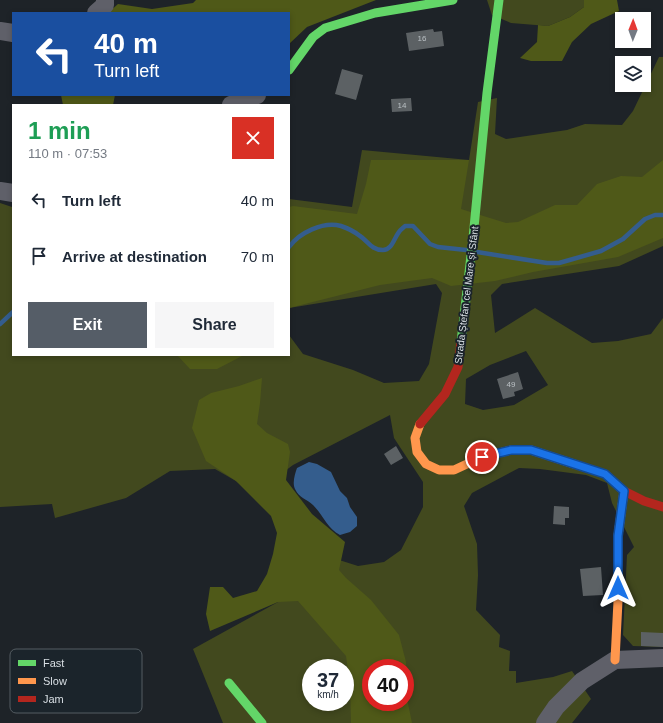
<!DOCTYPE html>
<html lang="en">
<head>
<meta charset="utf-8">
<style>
  :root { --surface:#fff; --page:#f6f6f7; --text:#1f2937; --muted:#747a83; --accent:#555d67 }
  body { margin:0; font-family:Arial,sans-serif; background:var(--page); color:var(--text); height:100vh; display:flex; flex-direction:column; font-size:15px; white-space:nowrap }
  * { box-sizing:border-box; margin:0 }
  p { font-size:13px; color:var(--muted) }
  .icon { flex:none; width:22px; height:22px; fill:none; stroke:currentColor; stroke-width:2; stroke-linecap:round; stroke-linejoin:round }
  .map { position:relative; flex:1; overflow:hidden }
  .details { position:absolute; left:12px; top:104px; width:278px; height:252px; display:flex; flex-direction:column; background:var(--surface); border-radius:0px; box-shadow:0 2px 6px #0003 }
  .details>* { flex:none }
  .banner { position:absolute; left:12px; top:12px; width:278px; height:84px; border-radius:0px; box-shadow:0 2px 6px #0003; background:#1a4fa0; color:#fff; overflow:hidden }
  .needle { width:26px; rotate:1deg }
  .buttons { position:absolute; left:615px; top:12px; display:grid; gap:8px }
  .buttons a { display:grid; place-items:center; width:36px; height:36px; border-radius:0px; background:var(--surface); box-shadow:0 2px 6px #0003; font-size:20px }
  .speed { position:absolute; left:302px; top:659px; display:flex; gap:8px; font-size:20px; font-weight:700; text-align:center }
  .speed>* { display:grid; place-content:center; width:52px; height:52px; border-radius:50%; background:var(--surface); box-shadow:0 2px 6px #0003; line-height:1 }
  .speed small { font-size:10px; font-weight:400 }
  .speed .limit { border:6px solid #d22; background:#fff; color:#111 }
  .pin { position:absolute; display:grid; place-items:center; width:34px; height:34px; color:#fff; margin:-17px; border:2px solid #fff; border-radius:50%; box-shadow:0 1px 4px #0007 }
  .me { position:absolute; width:44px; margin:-22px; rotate:0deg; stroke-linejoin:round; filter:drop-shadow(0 0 3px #0008) }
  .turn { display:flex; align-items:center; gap:14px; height:84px; padding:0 16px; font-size:18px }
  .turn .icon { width:52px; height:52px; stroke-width:2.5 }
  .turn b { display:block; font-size:28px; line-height:34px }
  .round { display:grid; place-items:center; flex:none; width:42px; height:42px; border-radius:0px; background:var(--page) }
  .summary { display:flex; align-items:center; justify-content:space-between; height:68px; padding:0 16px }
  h1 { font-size:24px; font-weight:700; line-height:30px; color:#1e9e55 }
  .cta { display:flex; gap:8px; margin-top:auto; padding:8px 16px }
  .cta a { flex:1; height:46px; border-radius:0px; background:var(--accent); color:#fff; font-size:16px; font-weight:700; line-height:46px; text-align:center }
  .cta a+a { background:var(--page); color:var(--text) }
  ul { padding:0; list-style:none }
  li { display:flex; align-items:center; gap:12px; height:56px; padding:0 16px }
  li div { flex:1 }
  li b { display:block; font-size:15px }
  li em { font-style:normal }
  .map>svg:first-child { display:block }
</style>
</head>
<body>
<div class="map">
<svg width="663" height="723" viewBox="0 0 663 723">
  <rect width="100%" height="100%" fill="#1e2328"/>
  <path fill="#42491e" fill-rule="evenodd" d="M487,0H584V7L570,17L548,26L511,23L492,15Z
    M659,57H663V246L619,266L502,284L491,295L495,333L535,308L592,343L618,341L651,334L663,318V647L633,646L623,635L627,555L634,547L612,503L607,483L586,475L540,469L519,468L472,493L464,506L477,544L478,575L476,610L500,635L499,647L510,651L509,671H516V683L553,677L572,671L591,699L572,723H223L193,649L298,591L284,519L236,481L215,469L170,471L126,498L55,518L52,504L0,507V203L12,207L13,208V355H289V335L303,354L353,370L384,383L419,381L429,364L442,293L436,284L289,308V199L352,207L362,150L469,160L478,102L497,98L495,134L506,139L567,130L585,124L622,125L633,111ZM526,351L548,385L514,405L483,410L465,404L466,379L490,365ZM390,415L394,438L423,482V507L401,550L384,562L358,566L336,559L277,477L293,465ZM311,668H345V702H311ZM371,668H405V702H371Z"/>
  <path fill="#4f5918" d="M196,0H376L307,27L289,44V13H108L118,4L152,9L193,3Z
    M584,0H617L619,11L591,24L572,42L562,61H531L520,58L537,42L538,25L548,26L570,17L584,7Z
    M61,95H115L113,105H63Z
    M371,160H469L461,209L506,223L518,222L555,205H577L597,184L621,176L642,177L663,160V238L618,257L533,272L495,281L451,286L432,278L380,285L289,308V207L293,206L357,214L366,184Z
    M177,355H244L217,369H190Z
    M262,378L260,403L257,424L267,433L288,444L290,452L286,480L312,514L345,542L339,570L346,578L371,600L399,635L406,662L405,682V668H371V702H405V689L412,723H351L350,684L346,656L298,601L278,602L210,631L206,614L210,587H223L233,598L257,591L267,574L273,554L277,533L271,516L236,481L206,461L192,428L199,400L211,393L239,386Z"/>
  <path fill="#345d8d" d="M309,462L317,464L331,472L340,491L347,498L350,507L357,517V526L350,532L340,535C327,528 323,515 313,505C307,499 299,498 295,489C292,483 295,474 297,468Z"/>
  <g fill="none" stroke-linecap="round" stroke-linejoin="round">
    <path stroke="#345d8d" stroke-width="4.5" d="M289,247C299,233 323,221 341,226C347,228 355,232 360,236C368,241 371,250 383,250C392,250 394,238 399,232C400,230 403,228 405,226H413L430,244L438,247L466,250
      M477,252L547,263H559L601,251L623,239L645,219L655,215H663
      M0,324L13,312"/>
  </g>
  <path fill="#5c6164" d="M433,29L434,32L442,31L444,46L409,51L406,33Z
    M342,69L363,75L356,100L335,94Z
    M411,98L412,111L392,112L391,99Z
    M518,372L523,389L514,392L515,396L503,399L497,379Z
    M396,446L403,458L391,465L384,454Z
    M554,506L569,507V518H565V525L553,524Z
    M601,567L603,595L583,596L580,569Z
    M641,632L663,633V647L641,646Z"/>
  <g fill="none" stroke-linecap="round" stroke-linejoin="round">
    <path stroke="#5f6069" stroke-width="18" d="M96,13L105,5V0
      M0,31L13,33
      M231,105L257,95
      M0,191L13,193
      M545,723L556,707L582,681L615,660L663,658"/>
    <path stroke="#63d668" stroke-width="9" d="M289,70L313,37L325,28L375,13L453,0
      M461,342L473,238L487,93L499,0
      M229,683L262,723"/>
    <path stroke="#ff974d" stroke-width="9" d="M420,424L415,438L417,452L426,464L439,470H454L482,457L511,450H531L574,464
      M615,660L618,601V536L624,491"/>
    <path stroke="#b3261e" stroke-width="9" d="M420,424L445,394L458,367L461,342
      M574,464L605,474L624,491L644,501L663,507"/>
  </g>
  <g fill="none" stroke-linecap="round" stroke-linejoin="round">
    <defs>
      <path id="route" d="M482,457L511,450H531L605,474L624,491L618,536V588"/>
    </defs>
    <use href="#route" stroke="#114b97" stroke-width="10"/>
    <use href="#route" stroke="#1a73e8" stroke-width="7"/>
  </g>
  <g text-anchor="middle" stroke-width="4" stroke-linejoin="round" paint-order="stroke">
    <g font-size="8" fill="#bac0c4">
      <text x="422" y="41">16</text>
      <text x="402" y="108">14</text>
      <text x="511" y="387">49</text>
    </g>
    <g font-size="10" fill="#d9dfe4" stroke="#1b242b">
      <text transform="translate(466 295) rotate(-83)" y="4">Strada Ștefan cel Mare și Sfânt</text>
    </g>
  </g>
  <rect x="10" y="649" width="132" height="64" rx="6" fill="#1b242b" stroke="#545c62" stroke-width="1"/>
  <rect x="18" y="660" width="18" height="6" fill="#63d668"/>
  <rect x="18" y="678" width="18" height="6" fill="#ff974d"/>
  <rect x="18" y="696" width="18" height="6" fill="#b3261e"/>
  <g font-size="11" fill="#d9dfe4">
    <text x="43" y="667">Fast</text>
    <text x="43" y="685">Slow</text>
    <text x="43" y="703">Jam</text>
  </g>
</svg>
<div class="buttons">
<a><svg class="needle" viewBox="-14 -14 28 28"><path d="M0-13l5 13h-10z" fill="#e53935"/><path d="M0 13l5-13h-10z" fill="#747a83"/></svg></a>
<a><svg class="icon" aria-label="layers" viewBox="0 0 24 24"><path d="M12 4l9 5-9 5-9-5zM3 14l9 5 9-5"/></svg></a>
</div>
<div class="speed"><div>37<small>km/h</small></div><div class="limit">40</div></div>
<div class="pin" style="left:482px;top:457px;background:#d93025"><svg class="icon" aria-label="arrive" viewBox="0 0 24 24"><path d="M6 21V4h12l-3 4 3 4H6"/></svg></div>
<svg class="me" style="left:618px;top:588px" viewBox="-20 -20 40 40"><path d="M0-17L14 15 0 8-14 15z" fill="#1a73e8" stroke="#fff" stroke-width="4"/></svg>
<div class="banner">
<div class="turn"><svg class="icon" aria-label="left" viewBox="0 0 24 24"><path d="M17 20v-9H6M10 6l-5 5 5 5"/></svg><div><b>40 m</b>Turn left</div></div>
</div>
<section class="details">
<div class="summary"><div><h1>1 min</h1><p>110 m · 07:53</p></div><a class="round" style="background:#d93025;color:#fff"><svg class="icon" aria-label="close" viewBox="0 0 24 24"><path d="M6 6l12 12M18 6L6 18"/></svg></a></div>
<ul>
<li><svg class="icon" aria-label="left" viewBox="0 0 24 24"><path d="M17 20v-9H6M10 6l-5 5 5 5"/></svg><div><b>Turn left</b></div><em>40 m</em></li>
<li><svg class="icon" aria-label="arrive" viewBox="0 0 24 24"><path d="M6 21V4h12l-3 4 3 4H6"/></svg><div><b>Arrive at destination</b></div><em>70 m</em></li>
</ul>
<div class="cta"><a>Exit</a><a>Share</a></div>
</section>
</div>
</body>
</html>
